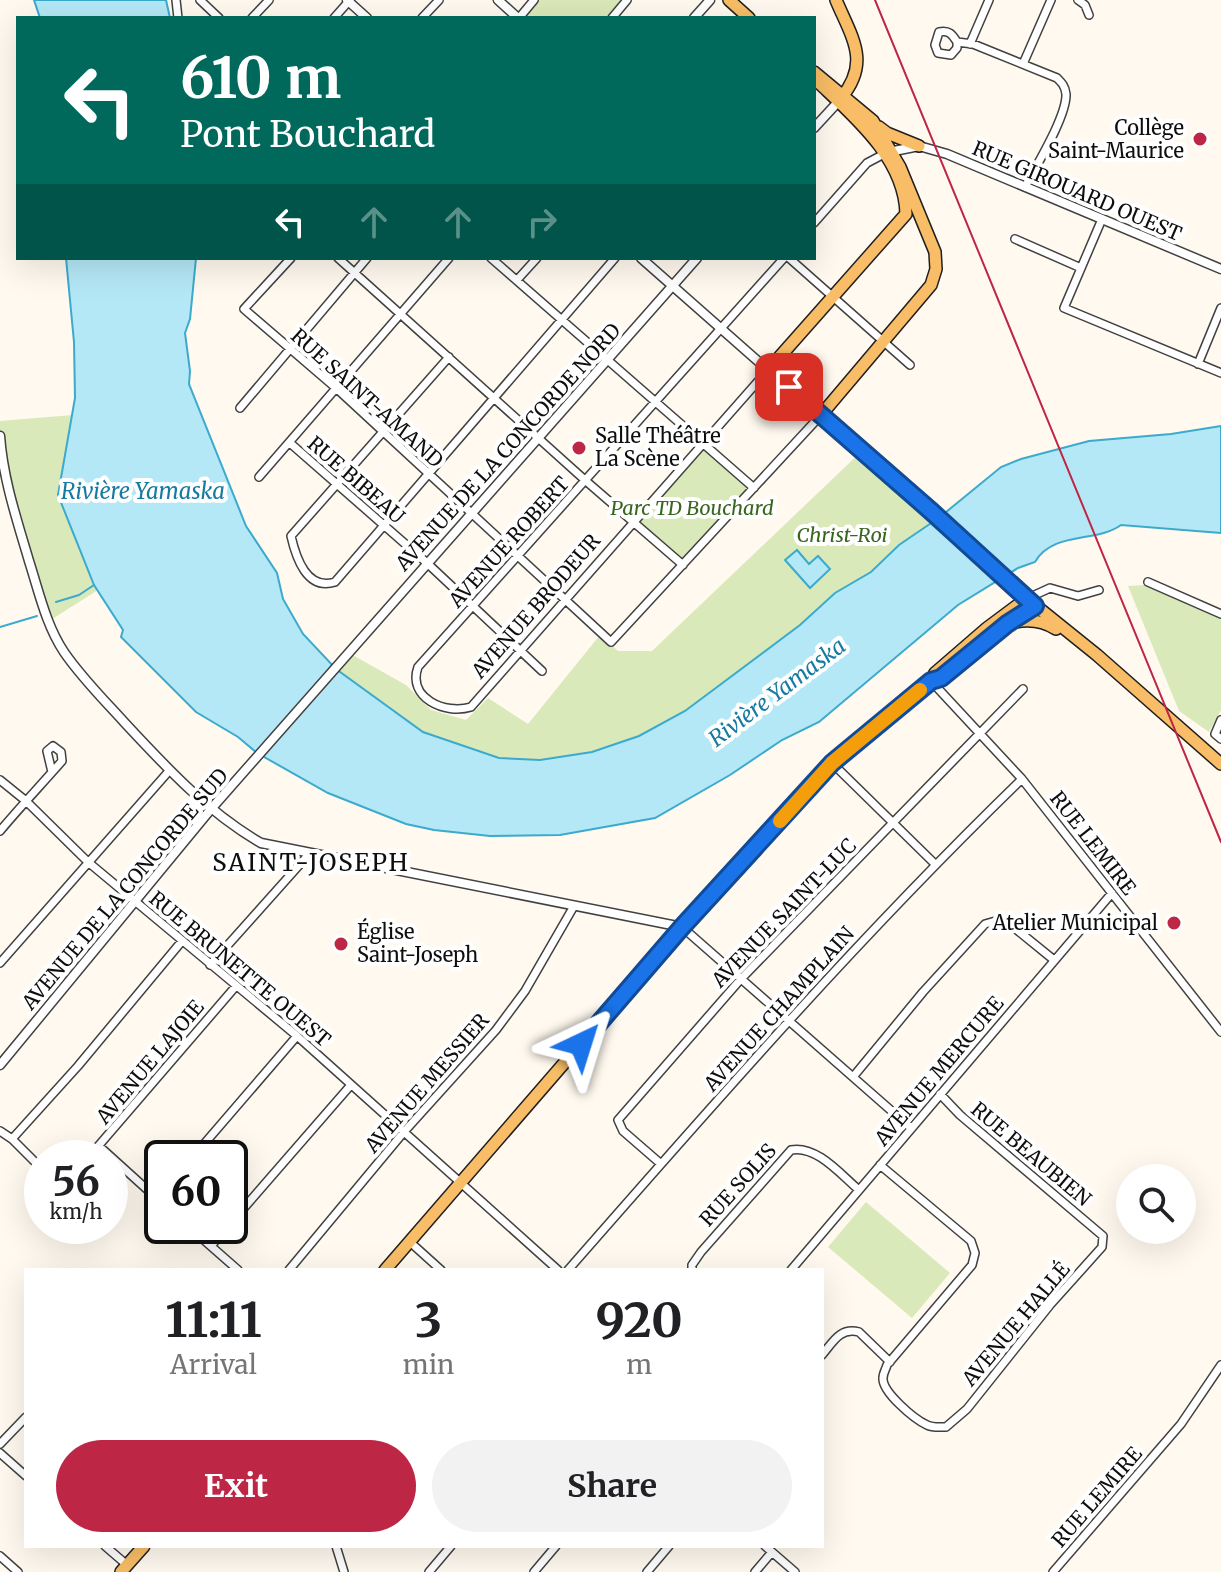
<!DOCTYPE html>
<html lang="en">
<head>
<meta charset="utf-8">
<style>
  :root { --surface:#fff; --page:#f2f2f2; --text:#202124; --muted:#757577; --accent:#be2646 }
  body { margin:0; font-family:Merriweather,serif; background:var(--page); color:var(--text); height:100vh; display:flex; flex-direction:column; font-size:30px; white-space:nowrap }
  * { box-sizing:border-box; margin:0 }
  p { font-size:26px; color:var(--muted) }
  .icon { flex:none; width:44px; height:44px; fill:none; stroke:currentColor; stroke-width:2; stroke-linecap:round; stroke-linejoin:round }
  .map { position:relative; flex:1; overflow:hidden }
  .sheet { position:absolute; left:24px; top:1268px; width:800px; height:280px; display:flex; flex-direction:column; background:var(--surface); border-radius:0px; box-shadow:0 8px 32px #0002 }
  .sheet>* { flex:none }
  .top-card { position:absolute; left:16px; top:16px; width:800px; height:244px; border-radius:0px; box-shadow:0 8px 32px #0002; background:#00695c; color:#fff; overflow:hidden }
  .tools { position:absolute; left:1116px; top:1164px; display:grid; gap:16px }
  .tools a { display:grid; place-items:center; width:80px; height:80px; border-radius:50%; background:var(--surface); box-shadow:0 8px 32px #0002; font-size:40px }
  .speed { position:absolute; left:24px; top:1140px; display:flex; gap:16px; font-size:40px; font-weight:700; text-align:center }
  .speed>* { display:grid; place-content:center; width:104px; height:104px; border-radius:50%; background:var(--surface); box-shadow:0 8px 32px #0002; line-height:1 }
  .speed small { font-size:20px; font-weight:400 }
  .speed .limit { border:4px solid #111; border-radius:12px; background:#fff; color:#111 }
  .pin { position:absolute; display:grid; place-items:center; width:68px; height:68px; color:#fff; margin:-34px; border-radius:16px; box-shadow:0 4px 12px #0006 }
  .me { position:absolute; width:88px; margin:-44px; rotate:41deg; stroke-linejoin:round; filter:drop-shadow(0 0 6px #0008) }
  .turn { display:flex; align-items:center; gap:28px; height:168px; padding:0 32px; font-size:36px }
  .turn .icon { width:104px; height:104px; stroke-width:2.5 }
  .turn b { display:block; font-size:56px; line-height:68px }
  .lanes { display:flex; align-items:center; height:76px; padding:0 32px; background:#0003; justify-content:center; gap:40px; direction:ltr }
  .lanes .off { opacity:.35 }
  .eta { display:flex; justify-content:space-evenly; align-items:center; height:136px; text-align:center }
  .eta b { font-size:48px; font-weight:700; line-height:56px }
  .primary-button { display:flex; gap:16px; margin-top:auto; padding:16px 32px }
  .primary-button a { flex:1; height:92px; border-radius:48px; background:var(--accent); color:#fff; font-size:32px; font-weight:700; line-height:92px; text-align:center }
  .primary-button a+a { background:var(--page); color:var(--text) }
  .map>svg:first-child { display:block }
</style>
</head>
<body>
<div class="map">
<svg width="1221" height="1572" viewBox="0 0 1221 1572">
  <rect width="100%" height="100%" fill="#fff9ef"/>
  <path fill="#dae9b9" d="M534,0H627L612,18H519Z
    M73,415L58,495L98,590L49,621L19,526L0,436V421Z
    M706,443L756,487L684,568L635,523Z
    M863,450L940,517L899,545L871,572L835,593L800,625L685,711L639,736L592,752L540,760L499,758L452,744L423,732L336,669L349,653L406,685L431,710L466,720L488,698L528,724L600,635L618,651H652Z
    M1145,585L1221,618V710L1209,732L1179,711L1128,586Z
    M866,1202L950,1273L912,1318L828,1247Z"/>
  <path fill="#b4e8f6" stroke="#3baacd" stroke-width="2" d="M34,0H166L170,18H40Z
    M66,258H196L190,319L185,333L190,371L189,384L246,526L277,573L283,599L303,634L336,669L423,732L499,758L540,760L592,752L639,736L685,711L800,625L835,593L871,572L899,545L940,517L1001,467L1021,459L1089,441L1171,434L1221,426V533L1121,525C1096,543 1053,531 1035,562L1018,568L958,605L819,722L782,740L730,775L655,818L560,835L490,836L434,830L406,824L328,793L257,753L238,737L196,712L121,637L123,630L94,585L58,495L75,398L74,342Z
    M797,550L809,564L818,556L830,569L810,588L785,560Z"/>
  <g fill="none" stroke-linecap="round" stroke-linejoin="round">
    <path stroke="#3baacd" stroke-width="2" d="M56,602L79,595L94,585
      M0,627L37,616"/>
    <defs>
      <path id="minor" d="M176,0L178,18
        M200,0L219,18
        M1078,0L1085,5L1089,15
        M252,18L269,0
        M334,18L350,0
        M422,18L439,0
        M519,18L534,0
        M612,18L627,0
        M957,42V48L951,55L938,53L935,45L939,32C949,30 952,34 957,42L973,44L1057,78C1062,83 1065,86 1066,94C1067,116 1036,166 1025,187
        M970,44L989,0
        M1023,64L1051,0
        M1102,219L1064,308L1221,373
        M814,223L867,163L884,154
        M1015,239L1081,268
        M291,258L244,309L336,388L611,642L821,415
        M338,258L586,481L683,565
        M491,258L754,488
        M789,258L910,365
        M517,280L537,258
        M449,357L291,536C296,558 307,591 335,582L615,258
        M1198,364L1221,308
        M768,370L471,707C445,715 407,698 418,667L784,258
        M240,408L367,258
        M290,443L427,563L542,671
        M259,477L449,258
        M1148,582L1221,614
        M1026,599L1050,588L1078,596L1099,590
        M931,681L1022,779L1221,1032
        M1221,720L1215,734L1221,739
        M832,763L935,864
        M0,780L26,801L88,862L297,1036L558,1270
        M0,831C20,807 41,785 62,761L61,752L53,746L47,751L52,772
        M682,927L911,1128
        M0,963L169,771
        M210,965L310,853
        M853,1077L923,992L985,924L999,920L1006,921L1054,960
        M0,1131L12,1139L42,1169
        M12,1139L78,1066L182,941
        M99,1146L162,1203
        M88,1158L236,986
        M192,1158L297,1036
        M661,1164L623,1131L618,1120L740,980L1023,689
        M880,1165L971,1241L975,1253L972,1265L887,1365C886,1369 883,1373 883,1378C882,1392 914,1419 927,1425C933,1428 939,1427 946,1427L967,1409L1050,1305L1102,1247L1103,1236L960,1115L940,1094
        M230,1224L350,1086
        M188,1226L238,1270
        M410,1242L441,1270
        M211,1246L228,1226
        M289,1270L403,1133L496,1030L525,991L574,906
        M568,1270C715,1102 862,934 1022,779
        M692,1270V1265L701,1252L791,1150C817,1145 841,1175 859,1190
        M791,1270L1112,893
        M822,1355C833,1342 840,1327 859,1332L890,1362
        M0,1444L26,1417
        M0,1453L26,1476
        M105,1546L127,1565
        M336,1546L344,1572
        M765,1546L795,1572
        M0,1556L18,1572
        M429,1572L451,1546
        M534,1572L556,1546
        M647,1572L669,1546
        M755,1572L772,1552
        M1053,1572L1181,1424L1221,1365"/>
      <path id="tertiary" d="M347,0L367,18
        M498,0L518,18
        M694,18L710,0
        M814,128L838,102
        M889,152L919,146L947,154L1221,269
        M641,258L768,370
        M0,436C3,479 17,520 29,561C39,592 46,625 64,652C81,677 104,700 124,722C166,767 207,812 261,843L682,927
        M0,1065L211,809L697,258"/>
      <path id="primary" d="M729,0L749,18
        M836,0C852,38 871,62 841,98
        M814,72L873,121L900,167L935,252L936,269L931,285L821,415
        M820,84C856,118 905,160 906,214
        M879,127L887,133L919,146
        M906,214L768,370L932,512L1015,589L1097,655L1221,764
        M1016,622C1031,619 1043,621 1056,629
        M931,681L941,678L1007,624L1035,606
        M385,1270L682,927L832,763L931,681L935,673L987,628L1026,599
        M121,1572L144,1546"/>
    </defs>
    <use href="#minor" stroke="#414141" stroke-width="10"/>
    <use href="#tertiary" stroke="#414141" stroke-width="11"/>
    <use href="#primary" stroke="#1f1f1f" stroke-width="14"/>
    <use href="#minor" stroke="#fff" stroke-width="7"/>
    <use href="#tertiary" stroke="#fff" stroke-width="8"/>
    <use href="#primary" stroke="#f8bd66" stroke-width="11"/>
    <path stroke="#be2646" stroke-width="2" d="M875,0L1221,842"/>
  </g>
  <g fill="none" stroke-linecap="round" stroke-linejoin="round">
    <defs>
      <path id="route" d="M581,1044L682,927L832,763L931,681L941,678L1007,624L1035,606L932,512L789,387"/>
    </defs>
    <use href="#route" stroke="#114b97" stroke-width="20"/>
    <use href="#route" stroke="#1a73e8" stroke-width="14"/>
    <path stroke="#f59e0b" stroke-width="14" d="M780,821L832,763L920,690"/>
  </g>
  <g fill="#be2646" stroke="#fff" stroke-width="3">
    <circle cx="1200" cy="139" r="8"/>
    <circle cx="579" cy="448" r="8"/>
    <circle cx="1174" cy="923" r="8"/>
    <circle cx="341" cy="944" r="8"/>
  </g>
  <g text-anchor="middle" stroke-width="8" stroke-linejoin="round" paint-order="stroke">
    <g font-size="20" fill="#0e0e0e" stroke="#fff" text-anchor="end">
      <text x="1184" y="135">Collège<tspan x="1184" dy="23">Saint-Maurice</tspan></text>
      <text x="595" y="443" text-anchor="start">Salle Théâtre<tspan x="595" dy="23">La Scène</tspan></text>
      <text x="1158" y="930">Atelier Municipal</text>
      <text x="357" y="939" text-anchor="start">Église<tspan x="357" dy="23">Saint-Joseph</tspan></text>
    </g>
    <g font-size="20" fill="#0e0e0e" stroke="#fff">
      <text transform="translate(1077 191) rotate(23)" y="7">RUE GIROUARD OUEST</text>
      <text transform="translate(367 398) rotate(42)" y="7">RUE SAINT-AMAND</text>
      <text transform="translate(508 447) rotate(-48)" y="7">AVENUE DE LA CONCORDE NORD</text>
      <text transform="translate(356 480) rotate(41)" y="7">RUE BIBEAU</text>
      <text transform="translate(509 542) rotate(-48)" y="7">AVENUE ROBERT</text>
      <text transform="translate(536 606) rotate(-49)" y="7">AVENUE BRODEUR</text>
      <text transform="translate(1093 843) rotate(52)" y="7">RUE LEMIRE</text>
      <text transform="translate(125 889) rotate(-50)" y="7">AVENUE DE LA CONCORDE SUD</text>
      <text transform="translate(784 913) rotate(-46)" y="7">AVENUE SAINT-LUC</text>
      <text transform="translate(240 969) rotate(40)" y="7">RUE BRUNETTE OUEST</text>
      <text transform="translate(779 1009) rotate(-48)" y="7">AVENUE CHAMPLAIN</text>
      <text transform="translate(150 1062) rotate(-50)" y="7">AVENUE LAJOIE</text>
      <text transform="translate(939 1071) rotate(-50)" y="7">AVENUE MERCURE</text>
      <text transform="translate(427 1083) rotate(-49)" y="7">AVENUE MESSIER</text>
      <text transform="translate(1031 1154) rotate(40)" y="7">RUE BEAUBIEN</text>
      <text transform="translate(738 1185) rotate(-48)" y="7">RUE SOLIS</text>
      <text transform="translate(1016 1324) rotate(-50)" y="7">AVENUE HALLÉ</text>
      <text transform="translate(1097 1497) rotate(-49)" y="7">RUE LEMIRE</text>
    </g>
    <g font-size="20" font-style="italic" fill="#38661e" stroke="#fff">
      <text x="692" y="515">Parc TD Bouchard</text>
      <text x="842" y="542">Christ-Roi</text>
    </g>
    <g font-size="22" font-style="italic" fill="#177aa0" stroke="#fff">
      <text x="143" y="499">Rivière Yamaska</text>
      <text transform="translate(777 692) rotate(-37)" y="8">Rivière Yamaska</text>
    </g>
    <g font-size="24" letter-spacing="2" fill="#0e0e0e" stroke="#fff">
      <text x="311" y="871">SAINT-JOSEPH</text>
    </g>
  </g>
</svg>
<div class="tools">
<a><svg class="icon" aria-label="search" viewBox="0 0 24 24"><circle cx="10" cy="10" r="6"/><path d="M15 15l6 6"/></svg></a>
</div>
<div class="speed"><div>56<small>km/h</small></div><div class="limit">60</div></div>
<div class="pin" style="left:789px;top:387px;background:#d93025"><svg class="icon" aria-label="arrive" viewBox="0 0 24 24"><path d="M6 21V4h12l-3 4 3 4H6"/></svg></div>
<svg class="me" style="left:581px;top:1044px" viewBox="-20 -20 40 40"><path d="M0-17L14 15 0 8-14 15z" fill="#1a73e8" stroke="#fff" stroke-width="4"/></svg>
<div class="top-card">
<div class="turn"><svg class="icon" aria-label="left" viewBox="0 0 24 24"><path d="M17 20v-9H6M10 6l-5 5 5 5"/></svg><div><b>610 m</b>Pont Bouchard</div></div>
<div class="lanes"><svg class="icon" aria-label="left" viewBox="0 0 24 24"><path d="M17 20v-9H6M10 6l-5 5 5 5"/></svg><svg class="icon off" aria-label="ahead" viewBox="0 0 24 24"><path d="M12 20V5M6 11l6-6 6 6"/></svg><svg class="icon off" aria-label="ahead" viewBox="0 0 24 24"><path d="M12 20V5M6 11l6-6 6 6"/></svg><svg class="icon off" aria-label="right" viewBox="0 0 24 24"><path d="M7 20v-9h11M14 6l5 5-5 5"/></svg></div>
</div>
<section class="sheet">
<div class="eta">
<div><b>11:11</b><p>Arrival</p></div>
<div><b>3</b><p>min</p></div>
<div><b>920</b><p>m</p></div>
</div>
<div class="primary-button"><a>Exit</a><a>Share</a></div>
</section>
</div>
</body>
</html>
